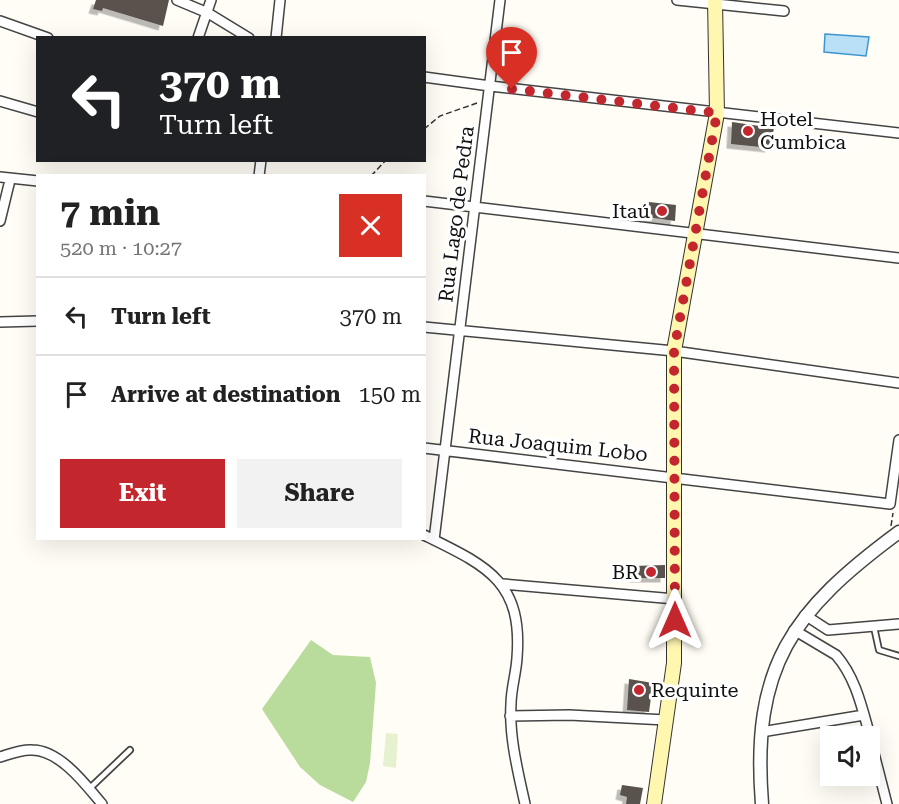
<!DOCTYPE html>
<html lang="en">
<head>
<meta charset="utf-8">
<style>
  :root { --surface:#fff; --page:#f2f2f2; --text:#222; --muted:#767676; --line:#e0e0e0; --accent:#c4262e }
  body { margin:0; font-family:"Roboto Serif",serif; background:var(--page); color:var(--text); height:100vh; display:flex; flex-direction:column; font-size:22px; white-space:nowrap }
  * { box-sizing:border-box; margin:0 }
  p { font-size:20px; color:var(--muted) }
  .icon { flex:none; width:33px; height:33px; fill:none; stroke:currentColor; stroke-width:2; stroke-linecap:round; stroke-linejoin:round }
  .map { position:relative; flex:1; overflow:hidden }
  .sheet { position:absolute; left:36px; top:174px; width:390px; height:366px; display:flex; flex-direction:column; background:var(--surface); border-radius:0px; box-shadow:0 6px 24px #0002 }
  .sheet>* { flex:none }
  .top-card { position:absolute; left:36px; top:36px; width:390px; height:126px; border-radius:0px; box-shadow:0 6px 24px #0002; background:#202124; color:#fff; overflow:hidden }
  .buttons { position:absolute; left:820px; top:726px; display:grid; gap:12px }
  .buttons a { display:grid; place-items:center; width:60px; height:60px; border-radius:0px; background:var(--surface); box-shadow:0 6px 24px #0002; font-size:30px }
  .pin { position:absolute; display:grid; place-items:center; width:51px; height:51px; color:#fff; margin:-62px -26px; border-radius:50% 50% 50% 0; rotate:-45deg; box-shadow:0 0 6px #0007 }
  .pin .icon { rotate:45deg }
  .me { position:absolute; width:66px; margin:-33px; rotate:0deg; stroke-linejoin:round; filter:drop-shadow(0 0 4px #0008) }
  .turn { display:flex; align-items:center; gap:21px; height:126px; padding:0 24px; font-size:27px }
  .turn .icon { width:78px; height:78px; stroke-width:2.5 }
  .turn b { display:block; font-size:42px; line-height:51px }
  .round { display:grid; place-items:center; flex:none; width:63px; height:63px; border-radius:0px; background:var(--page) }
  .head { display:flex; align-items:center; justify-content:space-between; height:102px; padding:0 24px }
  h1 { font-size:36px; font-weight:700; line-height:45px }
  .action { display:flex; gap:12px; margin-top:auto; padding:12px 24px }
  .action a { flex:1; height:69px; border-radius:0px; background:var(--accent); color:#fff; font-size:24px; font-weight:700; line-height:69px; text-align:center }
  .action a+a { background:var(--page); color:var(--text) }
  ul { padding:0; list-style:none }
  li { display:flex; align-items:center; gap:18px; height:78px; padding:0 24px; border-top:2px solid var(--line) }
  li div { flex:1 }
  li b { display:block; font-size:22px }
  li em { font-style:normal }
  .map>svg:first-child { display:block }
</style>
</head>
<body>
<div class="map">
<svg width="899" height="804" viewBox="0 0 899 804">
  <defs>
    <filter id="shadow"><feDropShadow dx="-4.5" dy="4.5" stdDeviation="0" flood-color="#0004"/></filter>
  </defs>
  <rect width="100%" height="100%" fill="#fffdf5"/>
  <path fill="#b9dc9c" d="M311,640L333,655L370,657L376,683L370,763L366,782L353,802L320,785L300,767L262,709Z"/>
  <path fill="#e6f2cf" d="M386,733L398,734L396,768L383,766Z"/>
  <path fill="#b9e0f7" stroke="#3f96cf" stroke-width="1.5" d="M825,34L869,37L866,56L824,52Z"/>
  <path fill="#5a524d" filter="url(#shadow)" d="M96,0H169L163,26L103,8L102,11L93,9Z
    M732,122L774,128L770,148L731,144Z
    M649,202L676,205L675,221L647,217Z
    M665,565V578H634V566Z
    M629,679L653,683L649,712L627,710Z
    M622,785L643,788L640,804H626L627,797L620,795Z"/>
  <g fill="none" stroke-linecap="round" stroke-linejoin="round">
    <defs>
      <path id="service" d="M874,627L879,650L899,656
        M89,789L130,750"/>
      <path id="minor" d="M177,0L208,13L249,38
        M677,0L784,11
        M0,21L48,38
        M198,38L211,0
        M276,38L280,0
        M424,77L490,86L899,133
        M0,101L38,112
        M259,176L261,160
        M0,177L38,181
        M424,201L899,258
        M0,221L10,180
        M0,322L38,321
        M424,327L674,351L899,383
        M424,448L890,504L899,440
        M424,535C487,566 523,581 517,658C516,674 511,689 511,704C509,737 518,772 525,804
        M434,540L500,0
        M503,584L675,599
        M805,615L828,630L899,624
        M794,630L836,655C856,678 862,708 870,736
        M510,716L569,715L666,720
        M761,732L864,715
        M870,738L887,804
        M0,757C10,754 22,749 32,750C60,750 86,785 102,804"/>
      <path id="tertiary" d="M762,804C751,666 792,611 899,532"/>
      <path id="secondary" d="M654,804L674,663V351L717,113L715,0"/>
    </defs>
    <use href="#service" stroke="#444" stroke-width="8"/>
    <use href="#minor" stroke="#444" stroke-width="12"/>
    <use href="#tertiary" stroke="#444" stroke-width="15"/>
    <use href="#secondary" stroke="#333" stroke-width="16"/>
    <path stroke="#333" stroke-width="1.5" stroke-dasharray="6 3" stroke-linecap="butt" d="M424,129L440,116L477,103
      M371,176L386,160
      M891,526L893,513"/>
    <use href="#service" stroke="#fff" stroke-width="4.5"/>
    <use href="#minor" stroke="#fff" stroke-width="9"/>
    <use href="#tertiary" stroke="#fff" stroke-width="12"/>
    <use href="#secondary" stroke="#fff6b0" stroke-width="14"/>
  </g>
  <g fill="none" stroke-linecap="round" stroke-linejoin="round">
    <path stroke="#c4262e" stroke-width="10" stroke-dasharray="0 18" d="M512,89L717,113L674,351L675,620"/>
  </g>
  <g fill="#c4262e" stroke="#fff" stroke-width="2">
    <circle cx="748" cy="131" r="6"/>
    <circle cx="662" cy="211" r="6"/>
    <circle cx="651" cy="572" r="6"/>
    <circle cx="639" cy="690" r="6"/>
  </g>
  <g text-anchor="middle" stroke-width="6" stroke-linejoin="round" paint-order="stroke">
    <g font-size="20" fill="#111" stroke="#fff" text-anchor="start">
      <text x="760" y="126">Hotel<tspan x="760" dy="23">Cumbica</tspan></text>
      <text x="650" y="218" text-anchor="end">Itaú</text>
      <text x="639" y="579" text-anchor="end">BR</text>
      <text x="651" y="697">Requinte</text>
    </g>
    <g font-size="20" fill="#111" stroke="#fff">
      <text transform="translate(456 214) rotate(-83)" y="7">Rua Lago de Pedra</text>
      <text transform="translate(558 445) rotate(6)" y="7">Rua Joaquim Lobo</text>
    </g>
  </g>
</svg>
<div class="buttons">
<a><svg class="icon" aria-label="sound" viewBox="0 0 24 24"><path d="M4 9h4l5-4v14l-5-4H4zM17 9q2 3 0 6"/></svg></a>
</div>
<div class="pin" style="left:512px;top:89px;background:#d93025"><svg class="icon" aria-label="arrive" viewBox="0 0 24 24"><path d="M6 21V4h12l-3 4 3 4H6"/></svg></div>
<svg class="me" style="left:675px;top:620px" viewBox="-20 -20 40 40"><path d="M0-17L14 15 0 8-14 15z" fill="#c4262e" stroke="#fff" stroke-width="4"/></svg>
<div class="top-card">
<div class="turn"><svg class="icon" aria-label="left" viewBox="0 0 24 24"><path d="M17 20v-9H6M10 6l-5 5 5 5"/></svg><div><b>370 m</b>Turn left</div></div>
</div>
<section class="sheet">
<div class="head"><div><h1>7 min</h1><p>520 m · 10:27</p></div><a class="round" style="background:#d93025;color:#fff"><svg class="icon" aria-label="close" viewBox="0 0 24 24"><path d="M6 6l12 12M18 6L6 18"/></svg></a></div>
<ul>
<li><svg class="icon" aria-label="left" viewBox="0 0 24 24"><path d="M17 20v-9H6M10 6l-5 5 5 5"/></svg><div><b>Turn left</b></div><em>370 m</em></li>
<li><svg class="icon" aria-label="arrive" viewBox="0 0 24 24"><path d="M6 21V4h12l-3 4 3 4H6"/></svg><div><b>Arrive at destination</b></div><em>150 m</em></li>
</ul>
<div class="action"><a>Exit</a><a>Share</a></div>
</section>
</div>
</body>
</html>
